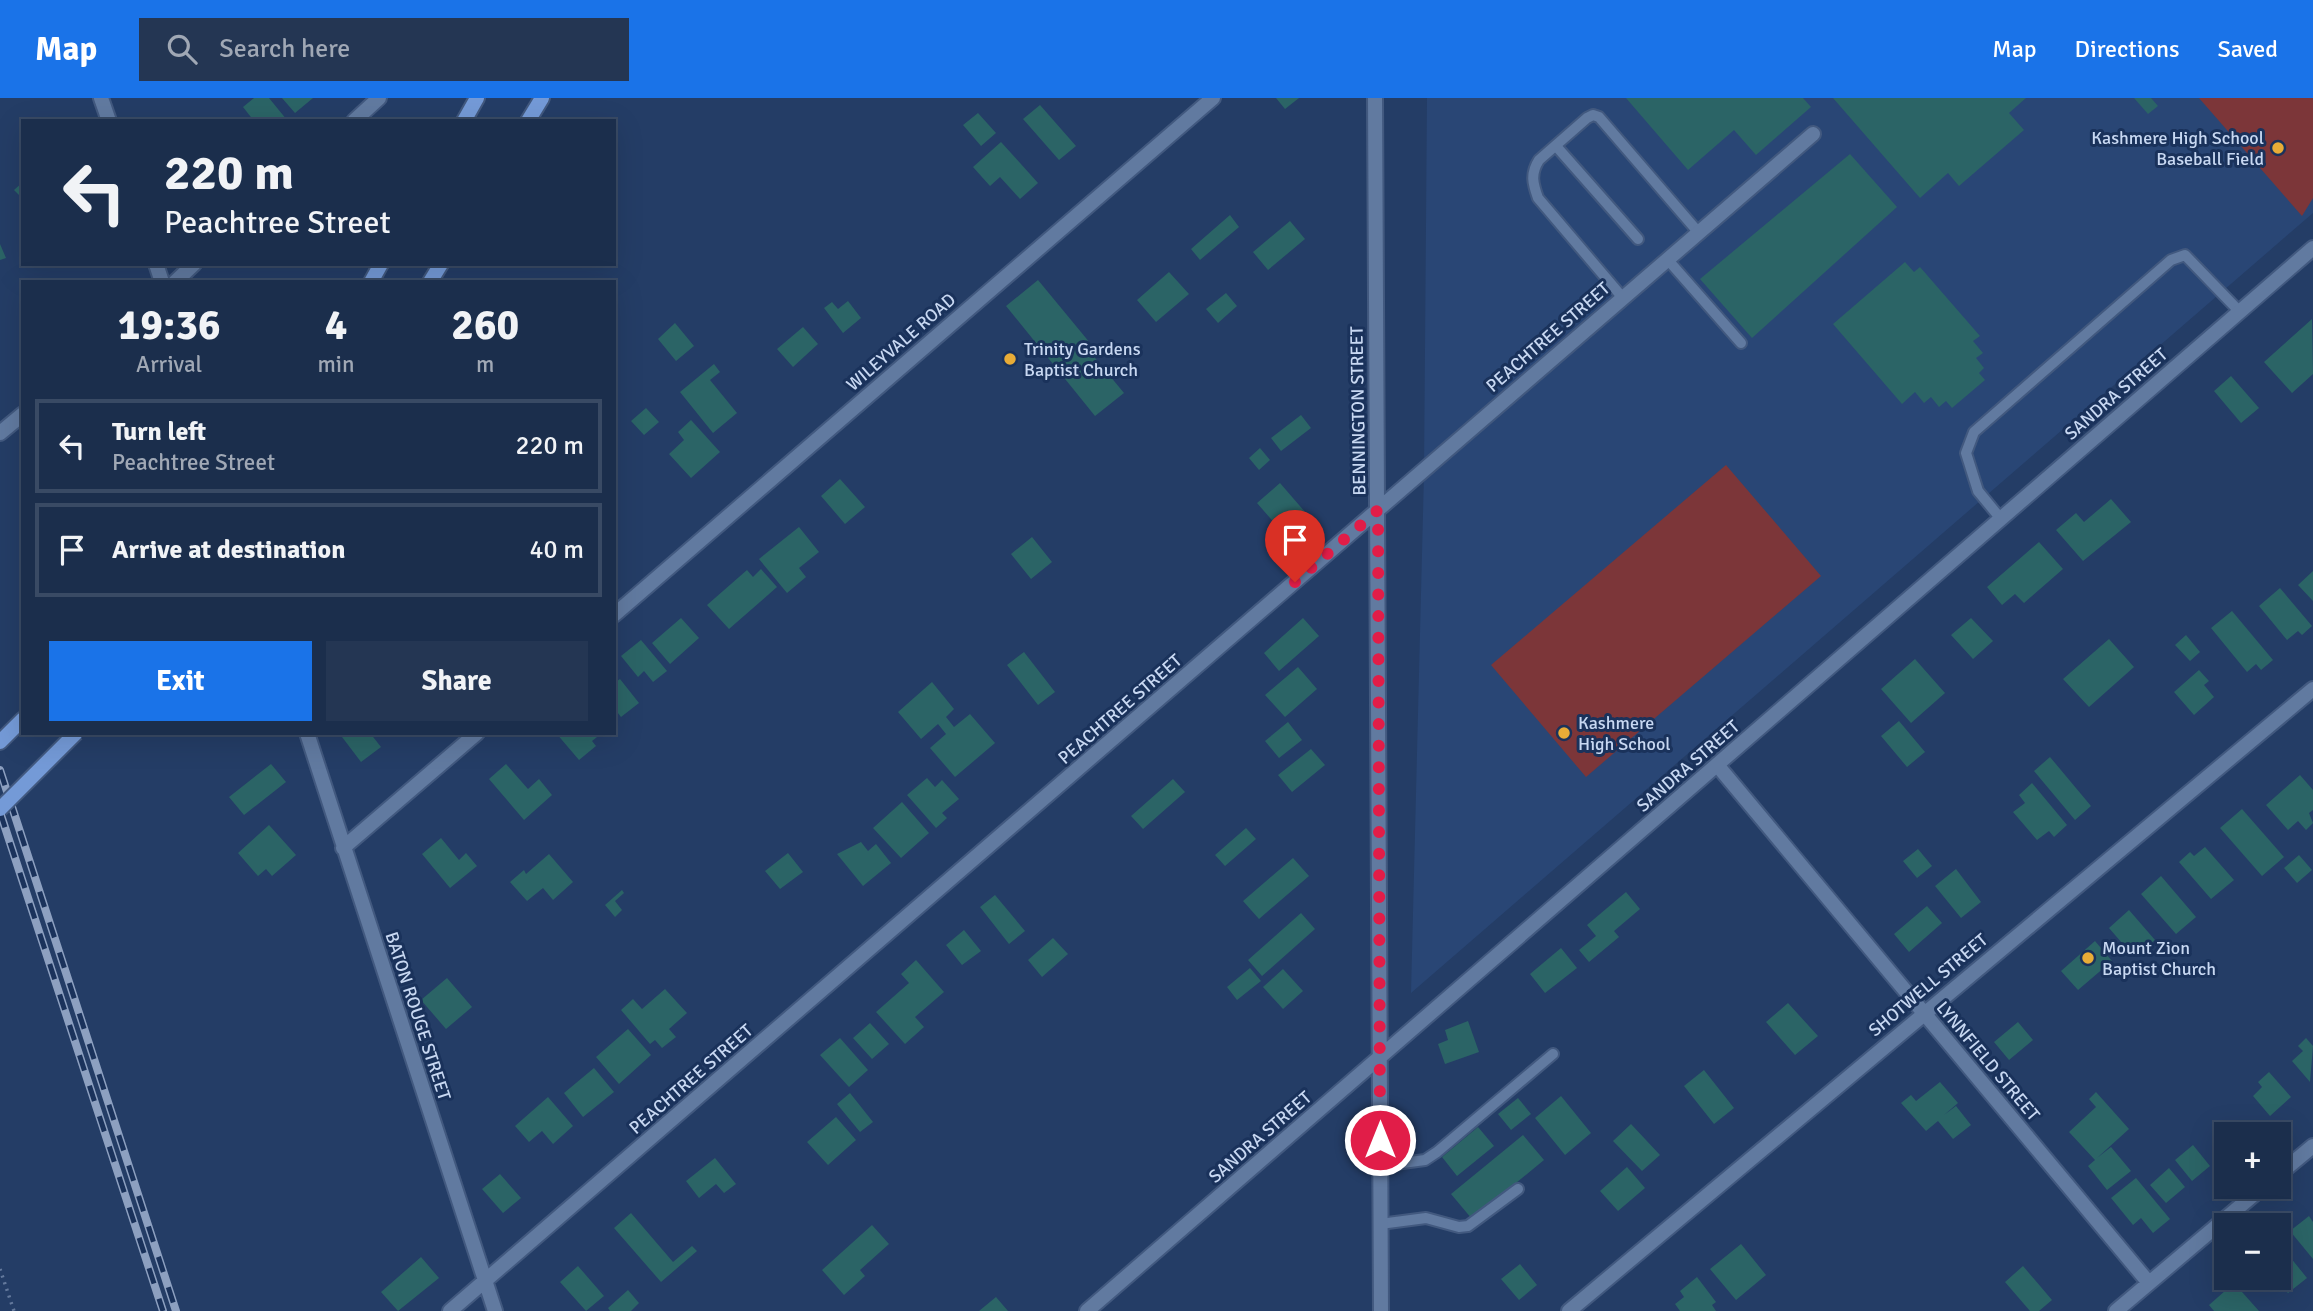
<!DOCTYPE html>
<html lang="en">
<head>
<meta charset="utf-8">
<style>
  :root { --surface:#1b2e4c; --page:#243653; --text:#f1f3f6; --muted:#a0a8b5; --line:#394a64; --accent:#1a73e8 }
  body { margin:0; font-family:Signika,sans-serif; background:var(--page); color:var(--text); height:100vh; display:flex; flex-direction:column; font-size:26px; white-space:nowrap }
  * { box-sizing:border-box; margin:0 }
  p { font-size:23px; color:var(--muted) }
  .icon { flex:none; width:38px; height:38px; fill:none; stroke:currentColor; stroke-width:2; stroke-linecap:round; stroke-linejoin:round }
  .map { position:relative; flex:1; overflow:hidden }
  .drawer { position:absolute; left:21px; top:182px; width:595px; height:455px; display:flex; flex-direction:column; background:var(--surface); border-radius:0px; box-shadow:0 7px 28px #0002,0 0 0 2px var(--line) }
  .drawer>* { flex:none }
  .hud { position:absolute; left:21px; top:21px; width:595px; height:147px; border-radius:0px; box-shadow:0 7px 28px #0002,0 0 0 2px var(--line); background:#1b2e4c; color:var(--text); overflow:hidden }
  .fabs { position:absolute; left:2214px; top:1024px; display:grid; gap:14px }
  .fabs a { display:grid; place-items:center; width:77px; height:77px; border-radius:0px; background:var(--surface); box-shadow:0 7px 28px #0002,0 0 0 2px var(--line); font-size:35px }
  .pin { position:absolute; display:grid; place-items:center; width:60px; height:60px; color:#fff; margin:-72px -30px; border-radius:50% 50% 50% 0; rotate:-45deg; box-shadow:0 0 7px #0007 }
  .pin .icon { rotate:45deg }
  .me { position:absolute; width:77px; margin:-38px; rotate:0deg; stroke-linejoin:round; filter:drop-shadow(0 0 5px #0008) }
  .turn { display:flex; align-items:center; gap:24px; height:147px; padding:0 28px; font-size:32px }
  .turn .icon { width:91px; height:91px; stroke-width:2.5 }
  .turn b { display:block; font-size:49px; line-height:60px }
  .eta { display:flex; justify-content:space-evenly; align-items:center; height:119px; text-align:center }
  .eta b { font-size:42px; font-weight:700; line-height:49px }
  .primary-button { display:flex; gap:14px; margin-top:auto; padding:14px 28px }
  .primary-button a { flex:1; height:80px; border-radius:0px; background:var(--accent); color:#fff; font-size:28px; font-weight:700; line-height:80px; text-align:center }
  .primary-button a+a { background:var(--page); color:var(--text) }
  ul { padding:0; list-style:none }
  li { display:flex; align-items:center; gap:21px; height:94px; margin:0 14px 10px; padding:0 14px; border:4px solid var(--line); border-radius:0px }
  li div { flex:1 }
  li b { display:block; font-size:26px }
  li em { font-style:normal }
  header { display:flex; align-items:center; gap:42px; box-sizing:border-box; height:98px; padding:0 35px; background:var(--accent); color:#fff }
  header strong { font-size:33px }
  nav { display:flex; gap:38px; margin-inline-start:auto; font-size:24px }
  .search { width:490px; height:63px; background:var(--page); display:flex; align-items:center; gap:18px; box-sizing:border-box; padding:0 24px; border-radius:0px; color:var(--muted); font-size:26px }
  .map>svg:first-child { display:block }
</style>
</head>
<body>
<header>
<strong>Map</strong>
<div class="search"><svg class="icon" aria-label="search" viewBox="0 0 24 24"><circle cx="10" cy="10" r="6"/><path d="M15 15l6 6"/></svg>Search here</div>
<nav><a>Map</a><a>Directions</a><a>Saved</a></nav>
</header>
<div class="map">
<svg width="2313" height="1213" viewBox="0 0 2313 1213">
  <rect width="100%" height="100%" fill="#243d66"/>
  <path fill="#294675" d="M1427,0H2313V115L1411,895L1424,376Z"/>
  <path fill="#7c3639" d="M2199,0H2313V100L2302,118Z
    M1726,367L1821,478L1586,679L1491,567Z"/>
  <path fill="#2b6466" d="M254,0H269L287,22L254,23L243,9Z
    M282,0H313L295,15Z
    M1276,0H1299L1285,11Z
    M1626,0H1803L1811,9L1756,57L1734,32L1688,72Z
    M1833,0H2026L2009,15L2024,32L1959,88L1948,75L1920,100Z
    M2134,0H2151L2158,8L2148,16Z
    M1040,7L1076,48L1059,62L1023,21Z
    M978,15L996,35L981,48L963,27Z
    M1001,44L1038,85L1020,101L1000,79L990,88L973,69Z
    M1850,56L1897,109L1752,240L1700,181Z
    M23,84V101L14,92Z
    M1230,117L1239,129L1200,162L1191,151Z
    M1290,123L1305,141L1268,172L1253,154Z
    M0,146L6,160L0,162Z
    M1905,164L1914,174L1920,169L1980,238L1973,243L1983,255L1976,260L1984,270L1979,275L1985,282L1952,310L1946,303L1939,309L1931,299L1924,305L1915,294L1902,306L1833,226Z
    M1169,174L1189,196L1156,224L1137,202Z
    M1038,182L1095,251L1091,255L1124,295L1095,318L1006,208Z
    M1226,195L1237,208L1218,225L1206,211Z
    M848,203L861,220L843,235L824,210L832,204L838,211Z
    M2312,221L2313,276L2292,295L2264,264Z
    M675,225L694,248L676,263L658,241Z
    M803,229L818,246L793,269L777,251Z
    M714,266L720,274L710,282L737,315L713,335L680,294Z
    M2231,278L2259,310L2241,325L2214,293Z
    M646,310L659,324L644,337L631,323Z
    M1301,317L1311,330L1281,353L1271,340Z
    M691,322L720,354L691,380L669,356L684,342L678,334Z
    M1260,350L1270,362L1259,372L1249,360Z
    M840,381L865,409L845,426L821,398Z
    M1280,385L1312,422L1289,442L1257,405Z
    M2111,401L2131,424L2083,463L2056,432L2076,415L2084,424Z
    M799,429L819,454L799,470L806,479L787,495L759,461Z
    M1032,439L1052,464L1031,481L1011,456Z
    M2039,444L2063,471L2024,505L2015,496L2002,507L1987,489Z
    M761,471L777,489L729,531L707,507L747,472L753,479Z
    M2313,473V503L2298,487Z
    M2280,490L2312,528L2302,537L2298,533L2287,542L2259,508Z
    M2232,513L2273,562L2261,572L2256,566L2247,574L2211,530Z
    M681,520L699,540L670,566L652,545Z
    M1303,520L1319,538L1279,573L1264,555Z
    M1971,520L1993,543L1973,561L1951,537Z
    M2186,537L2200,554L2190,563L2175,547Z
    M2109,541L2134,569L2089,609L2063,581Z
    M641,542L667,573L653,584L644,573L638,579L621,558Z
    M1024,554L1055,594L1038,607L1007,567Z
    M1915,561L1945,595L1911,625L1881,591Z
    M1298,569L1317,591L1285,619L1265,597Z
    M2199,572L2209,583L2204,587L2214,599L2194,617L2174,594Z
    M620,581L639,605L621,619L614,610V585Z
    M932,584L954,611L946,619L954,629L970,616L995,645L955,679L930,650L946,636L938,626L921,641L898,614Z
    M1899,623L1925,654L1907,669L1881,638Z
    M1288,624L1302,642L1279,660L1265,643Z
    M339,635H370L381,649L361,664Z
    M556,635H602L592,643L596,648L579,662Z
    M1311,651L1325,667L1292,694L1278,677Z
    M2050,659L2091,708L2075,722L2034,673Z
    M271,666L286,684L244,717L229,699Z
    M506,666L528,691L539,681L552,697L524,722L489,681Z
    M2300,677L2313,692V712L2309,715L2313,725L2306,732L2298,723L2288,732L2266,707Z
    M927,680L935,689L942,682L959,701L942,715L947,720L936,730L907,697Z
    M1173,681L1185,694L1143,731L1131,718Z
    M2032,685L2067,727L2054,739L2049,733L2037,742L2013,714L2025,705L2019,697Z
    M902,704L929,735L901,760L873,730Z
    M2242,711L2284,759L2262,778L2220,730Z
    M269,727L296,757L272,778L266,771L258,778L238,755Z
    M1246,730L1256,741L1225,768L1215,757Z
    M441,740L459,762L466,755L477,768L450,790L422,756Z
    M861,744L868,753L876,746L891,765L863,788L837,756Z
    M2205,749L2234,782L2211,801L2179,764L2190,754L2194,758Z
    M1918,751L1932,768L1917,780L1903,763Z
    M788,755L803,774L780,791L765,773Z
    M549,756L573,784L553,802L543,790L527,803L510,784L524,772L526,776Z
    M2299,757L2312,772L2297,785L2284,770Z
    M1293,760L1309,778L1259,821L1243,803Z
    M1956,771L1981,804L1961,820L1935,788Z
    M2161,778L2196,819L2176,836L2141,796Z
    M622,792L624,795L615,803L622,812L615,819L605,807Z
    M1626,794L1640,811L1614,833L1619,839L1589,864L1579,852L1596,838L1587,827Z
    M995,797L1025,833L1009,846L980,809Z
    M1927,808L1942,825L1909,854L1894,836Z
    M2129,812L2155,842L2142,853L2136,846L2128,852L2109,830Z
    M1301,815L1315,831L1262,878L1248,862Z
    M964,832L981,853L962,867L946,847Z
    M1053,840L1068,856L1042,879L1028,862Z
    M2095,843L2112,863L2078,892L2061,873Z
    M1561,850L1577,870L1545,895L1530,876Z
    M916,862L944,894L915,919L924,929L905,946L876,914L909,885L901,876Z
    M1250,870L1261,883L1237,902L1227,889Z
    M1283,871L1303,893L1283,911L1263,889Z
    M447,880L472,909L446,931L421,902Z
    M665,891L687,915L669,931L676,939L662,950L655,942L650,946L621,912L633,901L642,911Z
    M1788,905L1818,938L1795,957L1766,924Z
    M1468,923L1479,954L1445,966L1438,946L1448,942L1445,932Z
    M2018,924L2033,942L2009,962L1994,944Z
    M870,925L889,946L872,961L853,940Z
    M628,931L651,957L619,986L596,959Z
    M840,940L868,972L849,989L820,957Z
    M2306,940L2313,948L2310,984L2292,963L2303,953L2298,948Z
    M594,970L614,994L583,1019L564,995Z
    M1704,972L1734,1010L1714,1026L1684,988Z
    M2269,974L2291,999L2270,1018L2253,998L2262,989L2258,984Z
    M1940,984L1958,1005L1944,1017L1956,1008L1971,1027L1953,1041L1938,1023L1926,1033L1901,1005L1911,997L1916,1003Z
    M2096,994L2129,1031L2097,1060L2111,1049L2131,1073L2107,1092L2088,1068L2095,1062L2069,1034L2096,1009L2089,1001Z
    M850,995L873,1024L860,1034L837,1006Z
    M1561,998L1591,1035L1565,1057L1535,1020Z
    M548,999L573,1028L553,1046L542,1033L529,1044L515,1028Z
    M1518,1000L1531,1016L1511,1032L1498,1016Z
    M836,1019L856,1042L828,1067L807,1044Z
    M1631,1026L1660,1057L1642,1073L1613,1043Z
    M1478,1029L1494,1048L1457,1078L1442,1059Z
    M1523,1037L1544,1062L1472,1121L1451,1096Z
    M2193,1047L2210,1068L2192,1083L2175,1062Z
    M715,1060L736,1086L724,1095L716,1086L699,1100L686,1083Z
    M1627,1069L1645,1090L1618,1113L1600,1093Z
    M2169,1070L2185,1089L2166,1105L2150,1087Z
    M500,1076L521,1100L503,1115L482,1091Z
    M2136,1080L2170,1121L2153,1135L2141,1120L2133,1127L2111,1100Z
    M631,1115L673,1164L692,1148L697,1153L661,1184L614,1130Z
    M2309,1118L2313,1124V1161L2290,1133Z
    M872,1127L889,1146L860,1172L865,1178L844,1197L822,1172Z
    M2278,1144L2307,1180L2288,1195L2275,1180H2278Z
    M1741,1146L1766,1177L1736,1202L1710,1171Z
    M421,1159L439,1180L398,1213L381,1194Z
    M1520,1166L1537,1187L1519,1202L1501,1181Z
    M578,1168L604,1198L586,1213L560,1184Z
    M2023,1168L2052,1202L2039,1213H2030L2005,1184Z
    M1697,1179L1716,1204L1712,1207L1716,1213H1680L1675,1206L1684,1199L1680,1193Z
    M2234,1185L2259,1213H2214L2209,1207Z
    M628,1192L639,1205L631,1213H610L608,1210Z
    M996,1199L1008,1213H979Z"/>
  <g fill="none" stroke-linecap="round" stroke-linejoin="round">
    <defs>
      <path id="lane" d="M1556,48L1638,141
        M1668,162L1741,245
        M1623,200L1538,100C1533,86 1530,76 1539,62L1587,20L1593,17L1599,19L1699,135
        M2001,421L1978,393L1966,355L1974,334L2171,162L2185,157L2240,214
        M1380,1068L1425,1062L1437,1054L1553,956
        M1380,1126L1426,1120L1459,1129L1468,1128L1518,1091"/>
      <path id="street" d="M101,0L109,23
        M1375,0L1381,1213
        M354,23L379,0
        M156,166L162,184
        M175,184L194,166
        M0,335L23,316
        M614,517L1213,0
        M307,635L495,1213
        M1718,668L2149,1185
        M343,750L477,635
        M2278,1077L2313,1048
        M450,1213L1813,36
        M1087,1213L2313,150
        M1569,1213L2313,591
        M2116,1213L2264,1088"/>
      <path id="secondary" d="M464,23L477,0
        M528,23L542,0
        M371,184L381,166
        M430,184L441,166
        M0,644L23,621"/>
    </defs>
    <use href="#lane" stroke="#42597f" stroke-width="14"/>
    <use href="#street" stroke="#42597f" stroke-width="18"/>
    <use href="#secondary" stroke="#42597f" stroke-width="18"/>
    <path stroke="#64799c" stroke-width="3.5" stroke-dasharray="2 5" stroke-linecap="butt" d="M0,1171L14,1213"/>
    <use href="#lane" stroke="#617aa0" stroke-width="10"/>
    <use href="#street" stroke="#617aa0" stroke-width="14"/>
    <use href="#secondary" stroke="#749ad7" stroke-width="14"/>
    <defs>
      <path id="rail" d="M0,672L176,1213
        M0,714L163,1213"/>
    </defs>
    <use href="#rail" stroke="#8da0c0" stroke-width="8"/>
    <use href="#rail" stroke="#1a325b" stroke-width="5" stroke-dasharray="16" stroke-linecap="butt"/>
    <defs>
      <path id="secondary-bridge" d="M0,711L76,635"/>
    </defs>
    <use href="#secondary-bridge" stroke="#42597f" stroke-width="18" stroke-linecap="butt"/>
    <use href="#secondary-bridge" stroke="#749ad7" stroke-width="14"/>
  </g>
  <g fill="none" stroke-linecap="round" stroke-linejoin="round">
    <path stroke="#e11d48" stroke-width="12" stroke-dasharray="0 21.6" d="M1295,484L1378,412L1380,1042"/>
  </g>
  <g fill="#e8ac37" stroke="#1a325b" stroke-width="2.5">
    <circle cx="2278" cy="50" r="7"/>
    <circle cx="1010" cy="261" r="7"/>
    <circle cx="1564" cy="635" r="7"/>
    <circle cx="2088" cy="860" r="7"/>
  </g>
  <g text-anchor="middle" stroke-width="6" stroke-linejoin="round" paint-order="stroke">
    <g font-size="18" fill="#c8d8f2" stroke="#1a325b" text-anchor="start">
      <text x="2264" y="46" text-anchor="end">Kashmere High School<tspan x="2264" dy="21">Baseball Field</tspan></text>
      <text x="1024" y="257">Trinity Gardens<tspan x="1024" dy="21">Baptist Church</tspan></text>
      <text x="1578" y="631">Kashmere<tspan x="1578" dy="21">High School</tspan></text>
      <text x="2102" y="856">Mount Zion<tspan x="2102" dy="21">Baptist Church</tspan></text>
    </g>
    <g font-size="18" fill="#c8d8f2" stroke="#1a325b">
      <text transform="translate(1548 239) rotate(-41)" y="6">PEACHTREE STREET</text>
      <text transform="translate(901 244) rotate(-41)" y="6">WILEYVALE ROAD</text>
      <text transform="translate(2116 296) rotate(-41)" y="6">SANDRA STREET</text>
      <text transform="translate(1358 313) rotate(-91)" y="6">BENNINGTON STREET</text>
      <text transform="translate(1120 611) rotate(-41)" y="6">PEACHTREE STREET</text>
      <text transform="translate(1688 668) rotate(-41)" y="6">SANDRA STREET</text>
      <text transform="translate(1928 887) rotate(-40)" y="6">SHOTWELL STREET</text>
      <text transform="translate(418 918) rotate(72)" y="6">BATON ROUGE STREET</text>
      <text transform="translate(1988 963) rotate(50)" y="6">LYNNFIELD STREET</text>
      <text transform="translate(691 981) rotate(-41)" y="6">PEACHTREE STREET</text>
      <text transform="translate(1260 1039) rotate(-41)" y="6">SANDRA STREET</text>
    </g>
  </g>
</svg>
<div class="fabs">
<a>+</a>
<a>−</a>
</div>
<div class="pin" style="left:1295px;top:484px;background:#d93025"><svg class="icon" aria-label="arrive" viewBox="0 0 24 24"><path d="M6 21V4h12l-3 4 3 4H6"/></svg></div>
<svg class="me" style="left:1380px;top:1042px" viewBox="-20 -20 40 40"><circle r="17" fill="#e11d48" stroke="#fff" stroke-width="3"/><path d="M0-11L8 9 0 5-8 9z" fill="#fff"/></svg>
<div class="hud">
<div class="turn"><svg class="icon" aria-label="left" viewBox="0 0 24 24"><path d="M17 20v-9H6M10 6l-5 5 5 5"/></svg><div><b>220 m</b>Peachtree Street</div></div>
</div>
<section class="drawer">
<div class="eta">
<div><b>19:36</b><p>Arrival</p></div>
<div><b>4</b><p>min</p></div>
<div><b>260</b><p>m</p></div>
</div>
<ul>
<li><svg class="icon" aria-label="left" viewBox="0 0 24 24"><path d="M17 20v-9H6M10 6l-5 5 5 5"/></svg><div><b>Turn left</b><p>Peachtree Street</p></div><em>220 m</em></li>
<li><svg class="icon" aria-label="arrive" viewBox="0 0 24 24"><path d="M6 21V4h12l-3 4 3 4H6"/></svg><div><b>Arrive at destination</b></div><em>40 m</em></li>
</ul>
<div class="primary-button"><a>Exit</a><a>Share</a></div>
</section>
</div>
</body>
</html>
